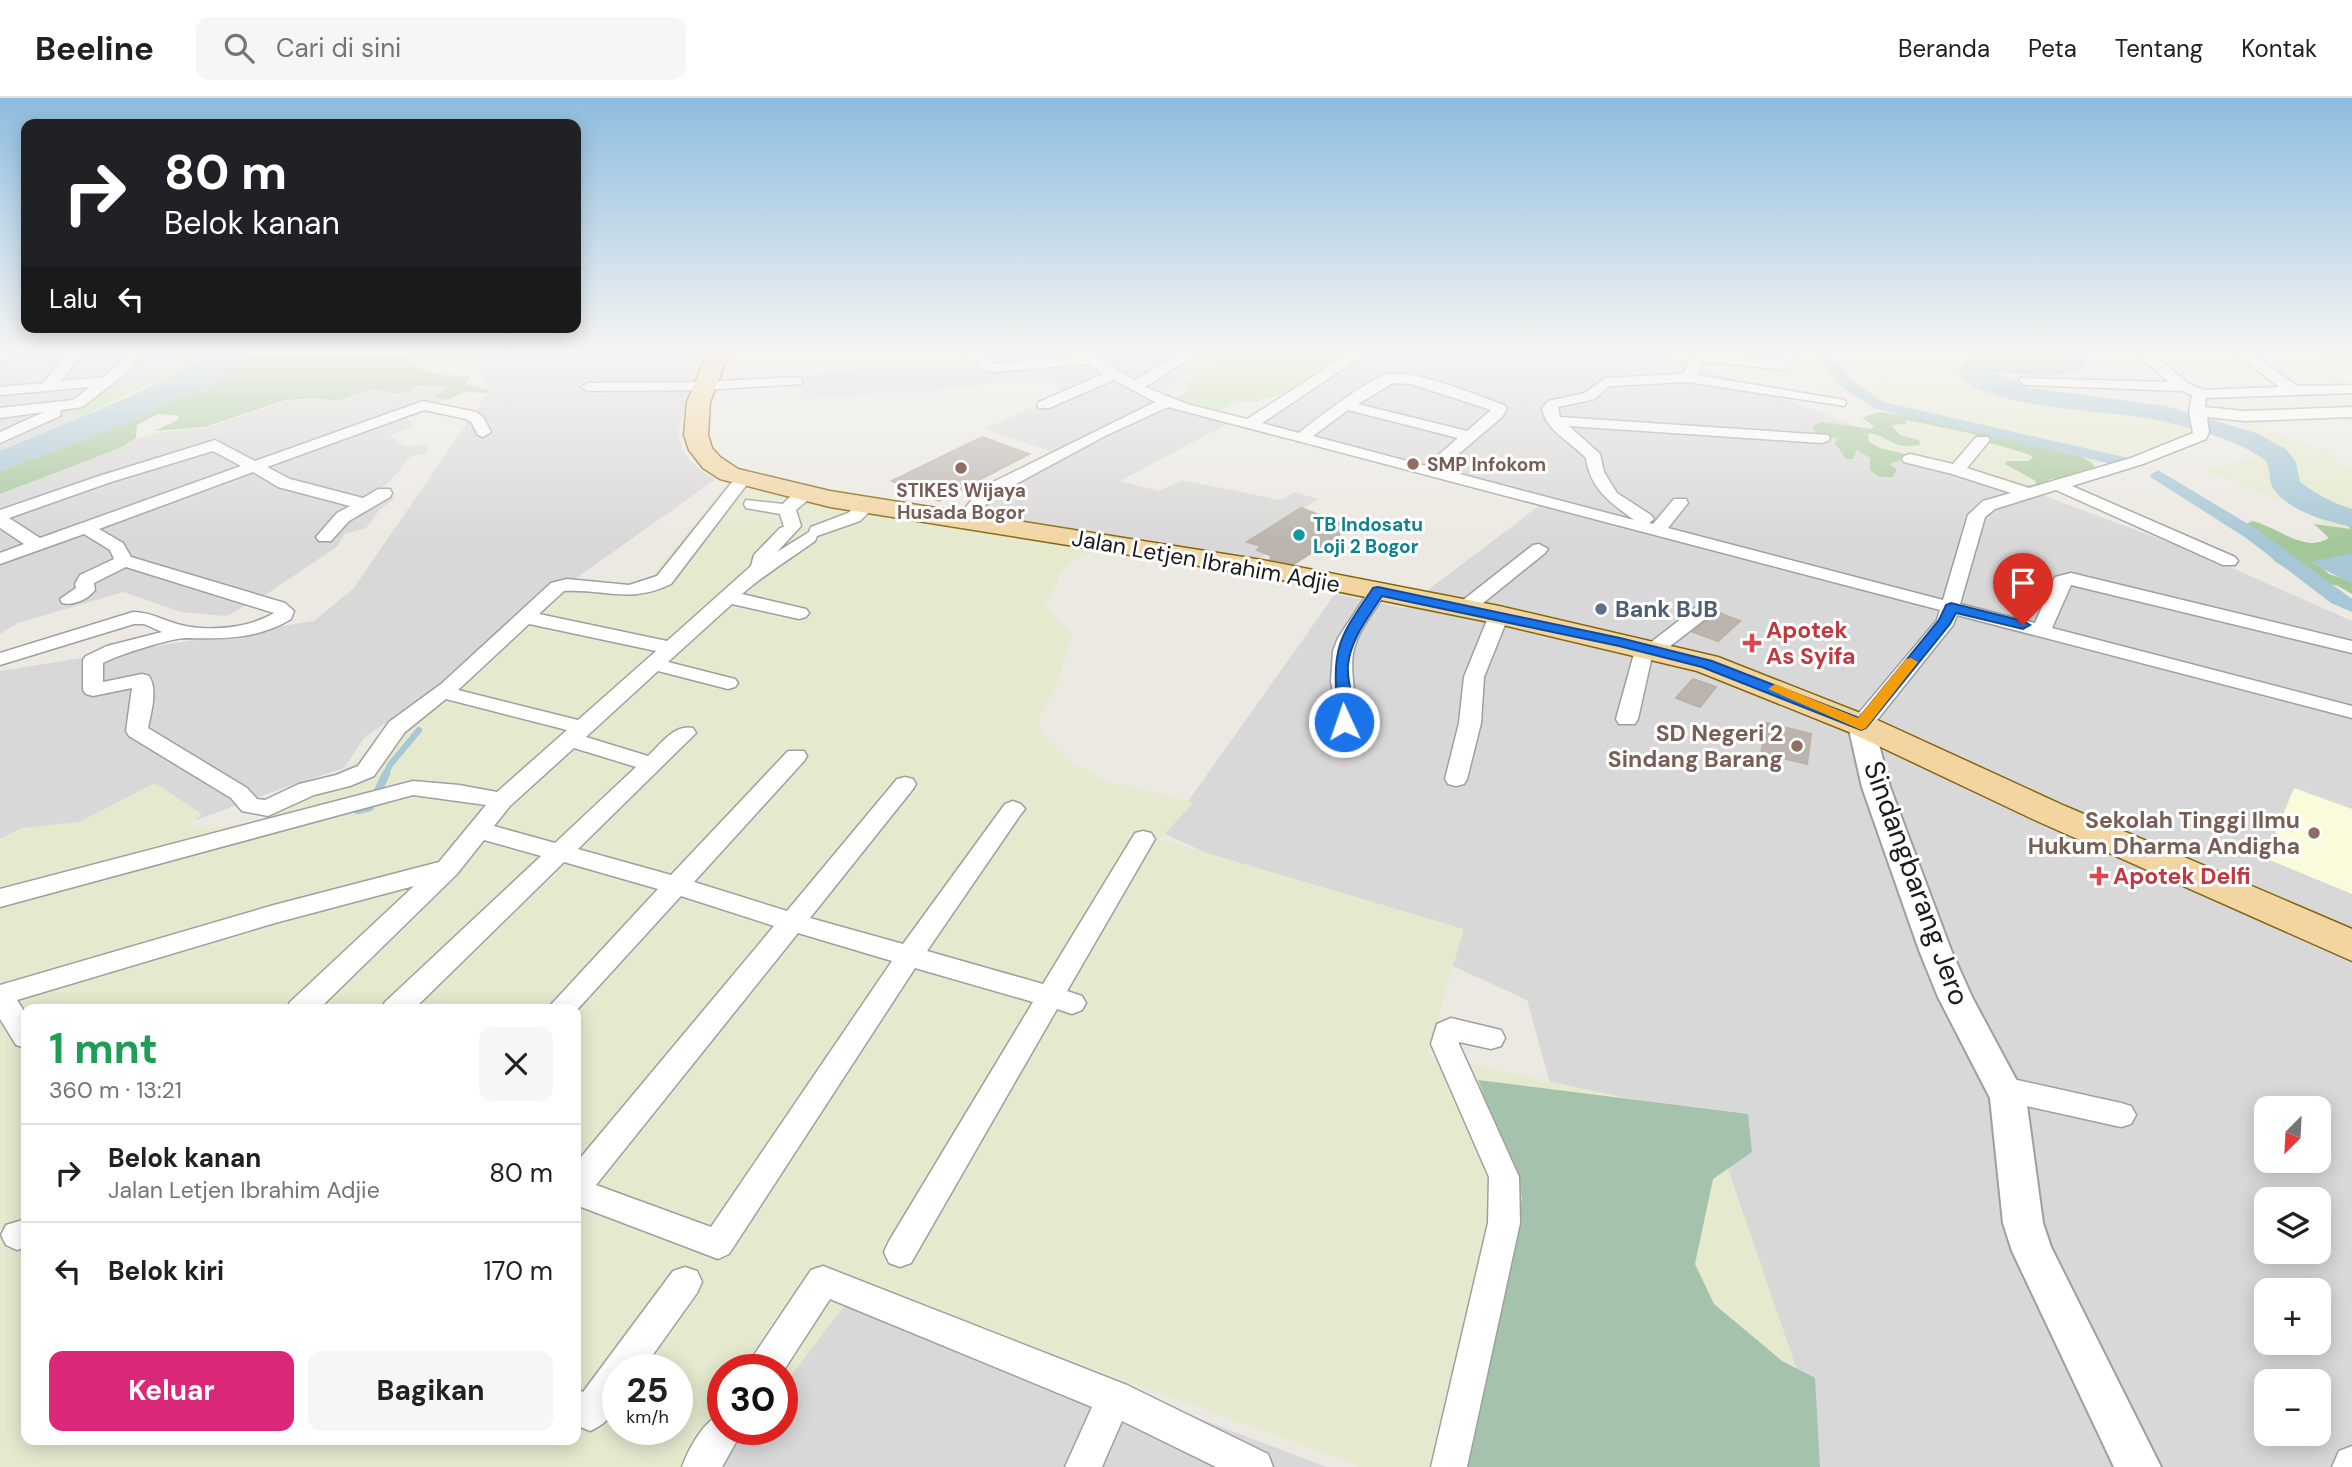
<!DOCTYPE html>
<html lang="id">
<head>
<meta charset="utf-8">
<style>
  :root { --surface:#fff; --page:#f6f6f6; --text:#202124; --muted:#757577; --line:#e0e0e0; --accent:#db2777 }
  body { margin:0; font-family:"DM Sans",sans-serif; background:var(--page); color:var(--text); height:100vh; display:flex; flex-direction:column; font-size:26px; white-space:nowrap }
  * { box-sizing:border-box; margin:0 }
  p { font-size:23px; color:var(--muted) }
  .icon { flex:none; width:38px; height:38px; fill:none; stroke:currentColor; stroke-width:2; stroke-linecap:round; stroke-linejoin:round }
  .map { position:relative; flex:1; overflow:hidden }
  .details { position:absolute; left:21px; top:906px; width:560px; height:441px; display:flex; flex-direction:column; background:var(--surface); border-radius:14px; box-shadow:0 4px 18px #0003 }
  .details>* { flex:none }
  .guide { position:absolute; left:21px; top:21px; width:560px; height:214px; border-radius:14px; box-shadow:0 4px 18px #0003; background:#202124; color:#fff; overflow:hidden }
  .needle { width:46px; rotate:204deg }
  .buttons { position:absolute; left:2254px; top:998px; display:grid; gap:14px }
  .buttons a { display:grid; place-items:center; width:77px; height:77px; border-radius:14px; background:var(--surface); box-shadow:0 4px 18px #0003; font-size:35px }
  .speed { position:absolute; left:602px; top:1256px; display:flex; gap:14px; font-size:35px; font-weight:700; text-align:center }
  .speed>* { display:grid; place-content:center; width:91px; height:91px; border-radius:50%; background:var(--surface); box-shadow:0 4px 18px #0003; line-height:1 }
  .speed small { font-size:18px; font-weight:400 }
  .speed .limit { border:10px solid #d22; background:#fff; color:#111 }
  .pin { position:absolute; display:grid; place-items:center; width:60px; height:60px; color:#fff; margin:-72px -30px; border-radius:50% 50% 50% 0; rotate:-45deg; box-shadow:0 0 7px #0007 }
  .pin .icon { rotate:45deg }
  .me { position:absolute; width:77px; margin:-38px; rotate:357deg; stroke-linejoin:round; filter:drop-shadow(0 0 5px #0008) }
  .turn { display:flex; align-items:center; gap:24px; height:147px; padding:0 28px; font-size:32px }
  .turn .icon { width:91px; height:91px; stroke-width:2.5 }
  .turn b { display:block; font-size:49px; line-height:60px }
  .then { display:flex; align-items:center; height:66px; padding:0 28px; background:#0003; gap:14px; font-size:26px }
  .round { display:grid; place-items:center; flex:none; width:74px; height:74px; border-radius:14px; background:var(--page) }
  .head { display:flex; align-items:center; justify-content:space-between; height:119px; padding:0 28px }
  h1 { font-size:42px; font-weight:700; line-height:52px; color:#1e9e55 }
  .action { display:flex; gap:14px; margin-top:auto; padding:14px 28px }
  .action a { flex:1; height:80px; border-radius:14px; background:var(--accent); color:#fff; font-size:28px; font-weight:700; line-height:80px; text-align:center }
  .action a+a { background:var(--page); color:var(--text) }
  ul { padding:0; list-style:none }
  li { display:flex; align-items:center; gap:21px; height:98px; padding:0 28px; border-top:2px solid var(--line) }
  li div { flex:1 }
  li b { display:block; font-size:26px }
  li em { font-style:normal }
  header { display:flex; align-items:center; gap:42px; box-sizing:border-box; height:98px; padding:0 35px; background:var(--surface); border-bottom:2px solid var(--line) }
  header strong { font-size:33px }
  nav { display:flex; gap:38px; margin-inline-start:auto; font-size:24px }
  .search { width:490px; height:63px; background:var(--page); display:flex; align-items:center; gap:18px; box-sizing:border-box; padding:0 24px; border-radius:14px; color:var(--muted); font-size:26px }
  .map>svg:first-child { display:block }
</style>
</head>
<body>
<header>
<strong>Beeline</strong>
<div class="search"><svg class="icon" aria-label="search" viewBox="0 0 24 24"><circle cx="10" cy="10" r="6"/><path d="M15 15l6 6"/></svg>Cari di sini</div>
<nav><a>Beranda</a><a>Peta</a><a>Tentang</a><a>Kontak</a></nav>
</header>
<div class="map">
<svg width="2352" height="1369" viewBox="0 0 2352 1369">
  <rect width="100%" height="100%" fill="#ece9e2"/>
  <path fill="#d9d8d8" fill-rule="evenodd" d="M0,253H214L180,272L68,309L78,320L0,353Z
    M473,253H705L678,334L683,353L688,360L701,373L716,381L565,488L527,505L498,536L433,592L364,640L344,670L283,690L170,732L0,761V573L314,523L353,491L490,292Z
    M1041,253H1066L1136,294L1162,305L1231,324L1120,383L1159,393L1182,382L1280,402L1294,394L1319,401L1298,413L1327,426L1256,462L975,416L996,392L1064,358L985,331L1062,295L1048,279L969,289L801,301V278Z
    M1080,253H1234L1157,297Z
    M1364,253H1656L2203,457L2352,523V1369H1656L1527,902L1165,736L1335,496L1404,510L1548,401L1245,321ZM2266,1010H2319V1062H2266ZM2266,1101H2319V1153H2266ZM2266,1192H2319V1244H2266ZM2266,1283H2319V1335H2266Z
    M417,289L447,290L434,299L446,302L405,319L414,328L389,338L406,349L419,347L428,349L426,355L410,359L392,381L375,396L395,399L378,414L366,430L344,436L338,448L265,497L227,518L181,514L123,494L18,525L0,536V396L120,350L129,343L161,334L205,330L287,303L315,301L335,304L370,291L394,297L409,294Z
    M832,1180L1326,1369H679L723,1332H782V1272Z"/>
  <path fill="#f9fbdb" d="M2294,690L2352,711V796L2265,760Z"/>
  <path fill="#e5e9ce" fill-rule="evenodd" d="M1728,253H2048L2043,254L2044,257L1990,267L2018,293L2183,319L2182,324L2194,329L2196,334L2191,339L2108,361L2004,394L1848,345L1890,308L1772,277L1784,271L1843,275L1851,284L1872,288L1891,273L1892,263L1881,261L1862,274Z
    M2243,322H2255L2262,332L2329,353L2336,363L2352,372V438L2320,424L2316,417L2202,371L2260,359Z
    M726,387L1095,451L1068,467L1059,476L1057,486L1045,507L1072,535L1058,584L1038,622L1042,636L1067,661L1102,682L1194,704L1160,741L1464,831L1427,957L1710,1018L1796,1269L1795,1369H1364L861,1187L782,1289V1272H723V1332H749L720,1369H0V741L21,730L79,724L155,685L202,716L188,729L213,730L241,726L272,717L323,687L373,649L553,483L638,494ZM26,912H576V1342H26ZM618,1272H677V1332H618Z"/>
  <path fill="#c2e2ac" d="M214,253H221L78,320L67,308L180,272Z
    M1238,253H1355L1282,296L1253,304H1238L1218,313L1173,301L1190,292L1178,287Z"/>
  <path fill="#a4c79a" d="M264,253H436L404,265L442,277L470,279L465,286L489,292L486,295L465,294L447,302L435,299L448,289L417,288L409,294L395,296L371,291L336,303L317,300L286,302L205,329L155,333L177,322L179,318L158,316L137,327L136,340L120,350L0,396V373L145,318C160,307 175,300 193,295C201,292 207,295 216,291L213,288L232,267Z
    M1878,314L1969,326L2024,345L2082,359L2092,365L2095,370L2092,377L2087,379L2050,381L2041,391L2026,390L2025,388L2036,386V383L2005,366L2007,363H2028L2033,359L2028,356L1990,345L1974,336L1906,322V326L1891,327L1900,337L1919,342L1920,347C1892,352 1891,339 1869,335L1868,342C1883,356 1894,349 1909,359L1889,366L1897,371L1893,379H1879L1870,372V360L1857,352L1853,361H1846L1835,345L1838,340L1817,338L1812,329L1821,324L1872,331L1874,328L1862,320Z
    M2252,423C2277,428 2304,456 2329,440L2314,426L2351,431L2343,423H2352V460L2337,458L2323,463L2320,468L2329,476L2352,484V496L2338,488L2298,477L2276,464L2267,455L2271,446L2245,427Z"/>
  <path fill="#a5c2ac" d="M1478,982L1748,1016L1752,1054L1713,1081L1695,1166L1714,1206L1782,1263L1815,1280L1820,1369H1467L1522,1100Z"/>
  <path fill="#a6c7d5" d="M220,253H264L232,267L214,288L216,291C207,295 202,292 193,295C175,299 160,307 145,318L0,373V353L131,298Z
    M2352,455V486L2310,464Z"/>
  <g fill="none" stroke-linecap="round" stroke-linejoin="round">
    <path stroke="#a6c7d5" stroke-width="6" d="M385,678L390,667L419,632"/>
    <path stroke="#a6c7d5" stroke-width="8" d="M358,712L370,709L386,676"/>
    <path fill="#a6c7d5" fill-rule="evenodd" d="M1815,253H1829L1851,282L1883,304L2124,359L2132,364L2124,369L1873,310L1840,288Z
      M2158,372L2258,432L2352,501V514L2331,505L2246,440L2152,380L2150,377Z"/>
    <path fill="#a6c7d5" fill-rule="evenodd" d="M2062,253H2086C2086,259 2088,265 2083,269C2063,284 2010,274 1986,273L2032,290L2166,308L2256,335L2286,351L2296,364L2300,384C2316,396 2333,405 2352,411V429C2326,423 2289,414 2273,390C2268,382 2271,372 2266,363C2240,341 2173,324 2139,319C2098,312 1982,310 1958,275L1970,260L1979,258L2057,261L2062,260Z
      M58,331L68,333L72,339L68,345L0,372V353Z"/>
  </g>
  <path fill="#bcb5af" stroke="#bcb1a6" stroke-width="2" d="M982,339L1029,356L939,403L892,383Z
    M1301,410L1351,429L1294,466L1270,461L1272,458L1257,452L1261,448L1247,444Z
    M1717,514L1740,523L1718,543L1693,534Z
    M1693,581L1716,589L1700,609L1676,600Z
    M1767,625L1811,636L1807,666L1761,655Z"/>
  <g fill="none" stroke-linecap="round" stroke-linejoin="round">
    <defs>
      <path id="minor" d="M1,253H16L5,265L0,266Z
        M70,253H85L60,283L103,279L134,253H149L128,274L82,309L61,312L60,318L0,345V334L44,314L0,320V310L73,302L90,289L0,297V289L43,285Z
        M963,253C977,253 985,253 992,266L1074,259L1067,253H1084L1135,282L1184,253H1201L1145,289L1187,306L1247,321L1353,253H1370L1262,325L1299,335C1315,322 1372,278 1389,276C1418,272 1475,297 1504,307L1507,310L1502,319L1441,371L1634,422C1611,405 1590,391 1586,360C1572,345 1545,332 1542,310L1548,303L1585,295L1605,280L1683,276L1693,258L1698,257L1781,263L1785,260L1787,253H1801L1797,265L1784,272L1711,264L1703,265L1697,277L1839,301L1844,302L1846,305L1844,308L1688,284L1609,288L1595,301L1558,309L1560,319L1828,337L1830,340L1828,343L1822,345L1569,328L1600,356L1604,374L1617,395L1651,417L1654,421L1649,425L1653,426L1674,401H1686L1688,405L1668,430L1943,502L1968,417L1983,403L2011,395L1952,376L1904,364L1902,361L1904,358L1910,356L1953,366L1976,339H1988L1990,342L1967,370L2029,390L2131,360L2193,335L2189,313L2192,297L2182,293L2026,287L2019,283L2021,280L2169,284L2133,253H2149L2189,286L2204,292L2279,289L2233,253H2249L2297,288L2352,287V295L2206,300L2205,309L2245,313L2352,309V319L2245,323L2207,319L2209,334L2206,341L2143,366L2072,388L2235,459L2238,463L2235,467H2223L2056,392L1995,411L1985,419L1960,506L2035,525L2055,479L2071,475L2352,543V555L2071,487L2052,530L2352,608V620L1957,517L1953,527L1869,632H1853L1850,627L1853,622L1937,522L1940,512L1168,309L1105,338L1005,392L989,403L969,428H957L954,424L977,395L993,384L1155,304L1114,282L1049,310H1039L1037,307L1039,304L1103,276L1087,266L992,274L982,272L977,263L966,259ZM1393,285L1411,286L1491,312L1467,333L1358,306ZM1348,312L1458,340L1426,368L1313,338Z
        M2314,253H2352V258L2321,257Z
        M796,279L801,280L803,283L801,286L704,292L588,293L581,289L588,285L704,284Z
        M423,303L476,314L483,319L491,334L483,339L478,337L471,324L466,321L424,312L267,369L290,381L363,400L378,391H390L392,395L390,399L349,423L331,443H319L316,439L337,415L350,408L278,389L253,374L99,431L123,445L131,459L285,505L294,513L291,521C259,541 222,541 186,540C172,540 117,557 103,565V584L142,576L149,578C158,592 151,614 148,630L247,690L257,701L265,702L299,686L336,677L358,668L389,624L441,586L551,485L567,481L629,487L657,478L737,378L743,376L751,381L671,486C631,506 605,491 564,493L539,516L667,543L751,468L754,457L780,430L784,429L780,416L746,410L744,406L746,402L783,406C790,398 795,395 806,392L814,397L796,412L801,428L777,454L809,434L811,429L848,415L861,403L867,402L876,407L860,423L817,438L815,443C790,461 765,476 742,496L806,511L809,515L806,519L799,521L732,506L668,564L735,581L738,585L735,589L728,591L658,573L586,639L648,658C661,646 674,626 693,630L696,635L578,751L671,777L788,653H804L807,658L804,663L694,784L787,813L897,681L905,679L913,681L916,686L913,691L810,820L903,846L1005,706L1013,703L1021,706L1025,711L1021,716L927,853L1043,886L1135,735L1143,733L1151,735L1155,741L1067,893L1082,898L1086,905L1082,912L1072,916L1057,911L911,1165L900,1169L889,1165L884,1154L889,1143L1033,904L915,870L729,1156L718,1161L576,1107V1065L774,828L681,798L576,913L546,912L658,791L564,764L413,912H381L385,904L541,758L484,742L457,776L318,912H286L290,904L414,788L275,825L17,902L26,916V950L16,947L0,921V887L274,807L439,764L486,707L413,697L0,809V791L413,683L459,687L497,694L567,632L446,601L405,634L374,678L350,688L314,697L268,718L242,713L231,700L129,638L126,633L132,590L93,598L86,596L83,592V562L86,558L107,548L162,534L144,526H134L0,567V555L133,514C151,514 164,523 181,527C209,534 249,530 274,515L126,469L94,485L95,492C88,501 74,508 62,505L60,501L76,490L75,486L80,477L114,461L110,452L84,436L0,466V455L24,446L0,430V412L99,378L215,342L255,363ZM213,353L241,368L40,440L9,420L111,384ZM529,526L534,527L656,553L578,622L458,592ZM574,650L636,669L555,745L494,728L510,708ZM798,835L892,863L711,1129L596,1087Z
        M1539,446L1548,451L1545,455L1472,514H1458L1455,510L1458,506L1533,447Z
        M1378,487L1387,493C1376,511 1359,530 1354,551C1346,580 1367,625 1351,650H1335L1332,645L1335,614L1331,583L1333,553L1338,540L1369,493Z
        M1706,505L1713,507L1716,511L1713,515L1660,556L1652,558L1638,621L1635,626H1619L1616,621L1637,545H1650L1699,507Z
        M1499,511L1509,517L1484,579L1481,625L1467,681L1464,686L1456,688L1448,686L1445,681L1459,625L1464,579L1489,517Z
        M1451,920L1501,932L1505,940L1501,948L1491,951L1459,944V946L1519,1079L1520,1125L1467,1369H1431L1488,1125L1489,1079L1431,946L1437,926Z
        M2004,979L2121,1005L2131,1008L2136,1017L2131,1026L2121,1029L2004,1003L1994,999L1989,991L1994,983Z
        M26,1121V1149L17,1152L6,1147L1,1137L6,1127Z
        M823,1168L1127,1287L1268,1356L1273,1369H1216L1122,1323L1102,1369H1065L1092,1309L830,1201L782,1275V1272H747L752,1260L811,1172Z
        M685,1169L697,1173L702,1184L697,1195L642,1272H618C618,1300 620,1320 590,1333L576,1327V1291L583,1294L673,1173Z
        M723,1315V1332H743L722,1369H682C689,1350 703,1323 723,1315Z
        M2352,1348V1369H2332L2339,1353Z"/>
      <path id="tertiary" d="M1861,619L1870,621L1874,627L1890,689L1951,852L1972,899L2026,1000L2043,1125L2051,1149L2161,1369H2114L2012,1153L2003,1125L1990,1000L1938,899L1919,852L1862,689L1848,627L1852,621Z"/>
      <path id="primary" d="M708,253H730L710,304L708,337L712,350L720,359L738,371L830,393L1262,462L1499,508L1718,559L1873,620L2065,708L2352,831V863L2039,724L1849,634L1697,573L1499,526L1262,478L830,409L720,381L703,370L689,352L684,337L687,304Z"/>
    </defs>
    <use href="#minor" stroke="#9f9f9f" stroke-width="3"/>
    <use href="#tertiary" stroke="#9f9f9f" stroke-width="4"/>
    <use href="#primary" stroke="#84660e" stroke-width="3"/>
    <use href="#minor" fill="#fff" fill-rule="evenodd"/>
    <use href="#tertiary" fill="#fff" fill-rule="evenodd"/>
    <use href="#primary" fill="#f2d5a1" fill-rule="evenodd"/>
  </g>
  <linearGradient id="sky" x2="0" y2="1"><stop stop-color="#8dbce0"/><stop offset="0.57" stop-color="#f6f5f2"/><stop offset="1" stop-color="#f6f5f2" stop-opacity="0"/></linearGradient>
  <rect width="2352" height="445" fill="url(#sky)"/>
  <path fill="#1a73e8" stroke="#114b97" stroke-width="2" d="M1378,489L1620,540L1712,563L1859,620L1939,522L1946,507L1951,505L2023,523L2030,527L2023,531L1956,515L1950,526L1866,630L1861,632L1702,569L1619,548L1382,498C1368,520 1351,540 1348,567C1346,587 1359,609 1349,627H1339C1336,620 1338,609 1337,601C1331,547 1344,533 1373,490Z"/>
  <path fill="#f59e0b" d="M1911,560L1918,564L1866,630L1861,632L1768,591L1775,586L1780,588L1858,620L1906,561Z"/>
  <g fill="#8d6e63" stroke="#fff" stroke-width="2.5">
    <circle cx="1413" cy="366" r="7"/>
    <circle cx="961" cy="370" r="7"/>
    <circle cx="1797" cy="648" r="7"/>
    <circle cx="2314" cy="735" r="7"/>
  </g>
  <circle fill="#0f9aa8" stroke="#fff" stroke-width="2.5" cx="1299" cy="437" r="7"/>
  <circle fill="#5c6f8a" stroke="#fff" stroke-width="2.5" cx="1601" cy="511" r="7"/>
  <g fill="#e0444e" stroke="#fff" stroke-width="2.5">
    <path d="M1748.5 534.5h7v7h7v7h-7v7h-7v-7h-7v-7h7z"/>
    <path d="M2095.5 767.5h7v7h7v7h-7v7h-7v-7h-7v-7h7z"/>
  </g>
  <g text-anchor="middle" stroke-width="6" stroke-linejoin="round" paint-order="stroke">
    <g font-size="19" font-weight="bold" fill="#785e54" stroke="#fff" text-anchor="start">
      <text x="1427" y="373">SMP Infokom</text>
      <text x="961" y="399" text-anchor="middle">STIKES Wijaya<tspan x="961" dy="22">Husada Bogor</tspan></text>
    </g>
    <g font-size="19" font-weight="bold" fill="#0d838f" stroke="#fff" text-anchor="start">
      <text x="1313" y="433">TB Indosatu<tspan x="1313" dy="22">Loji 2 Bogor</tspan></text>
    </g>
    <g font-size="23" fill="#1b1b1b" stroke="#fff">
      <text transform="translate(1206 463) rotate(10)" y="8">Jalan Letjen Ibrahim Adjie</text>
    </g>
    <g font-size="23" font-weight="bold" fill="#4e5e75" stroke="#fff" text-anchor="start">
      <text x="1615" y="519">Bank BJB</text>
    </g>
    <g font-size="23" font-weight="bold" fill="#be3a42" stroke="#fff" text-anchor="start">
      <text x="1766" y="540">Apotek<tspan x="1766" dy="26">As Syifa</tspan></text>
      <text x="2113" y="786">Apotek Delfi</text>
    </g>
    <g font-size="23" font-weight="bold" fill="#785e54" stroke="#fff" text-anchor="end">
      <text x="1783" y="643">SD Negeri 2<tspan x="1783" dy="26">Sindang Barang</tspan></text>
      <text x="2300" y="730">Sekolah Tinggi Ilmu<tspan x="2300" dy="26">Hukum Dharma Andigha</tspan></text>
    </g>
    <g font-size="28" fill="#1b1b1b" stroke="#fff">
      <text transform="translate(1917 785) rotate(70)" y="10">Sindangbarang Jero</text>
    </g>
  </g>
</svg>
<div class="buttons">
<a><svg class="needle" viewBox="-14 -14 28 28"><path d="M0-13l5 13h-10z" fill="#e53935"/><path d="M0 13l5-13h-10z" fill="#757577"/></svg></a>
<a><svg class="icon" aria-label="layers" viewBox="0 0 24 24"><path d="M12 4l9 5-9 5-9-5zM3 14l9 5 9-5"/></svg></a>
<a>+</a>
<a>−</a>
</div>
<div class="speed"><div>25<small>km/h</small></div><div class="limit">30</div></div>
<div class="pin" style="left:2023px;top:527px;background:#d93025"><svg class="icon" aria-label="arrive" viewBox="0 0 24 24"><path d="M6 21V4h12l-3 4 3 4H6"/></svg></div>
<svg class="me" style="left:1344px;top:624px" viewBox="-20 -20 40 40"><circle r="17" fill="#1a73e8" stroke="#fff" stroke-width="3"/><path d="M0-11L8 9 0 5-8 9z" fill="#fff"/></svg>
<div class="guide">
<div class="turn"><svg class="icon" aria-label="right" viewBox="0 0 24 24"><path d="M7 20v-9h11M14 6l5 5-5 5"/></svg><div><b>80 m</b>Belok kanan</div></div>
<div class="then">Lalu<svg class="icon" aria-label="left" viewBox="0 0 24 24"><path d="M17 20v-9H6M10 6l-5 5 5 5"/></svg></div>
</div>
<section class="details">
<div class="head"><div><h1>1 mnt</h1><p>360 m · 13:21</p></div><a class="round"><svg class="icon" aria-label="close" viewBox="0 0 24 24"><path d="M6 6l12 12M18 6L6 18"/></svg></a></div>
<ul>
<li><svg class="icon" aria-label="right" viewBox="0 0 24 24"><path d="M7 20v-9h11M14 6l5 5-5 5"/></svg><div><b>Belok kanan</b><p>Jalan Letjen Ibrahim Adjie</p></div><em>80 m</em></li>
<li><svg class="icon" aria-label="left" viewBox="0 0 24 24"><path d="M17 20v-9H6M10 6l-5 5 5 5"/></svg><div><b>Belok kiri</b></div><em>170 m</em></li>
</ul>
<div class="action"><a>Keluar</a><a>Bagikan</a></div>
</section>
</div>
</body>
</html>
